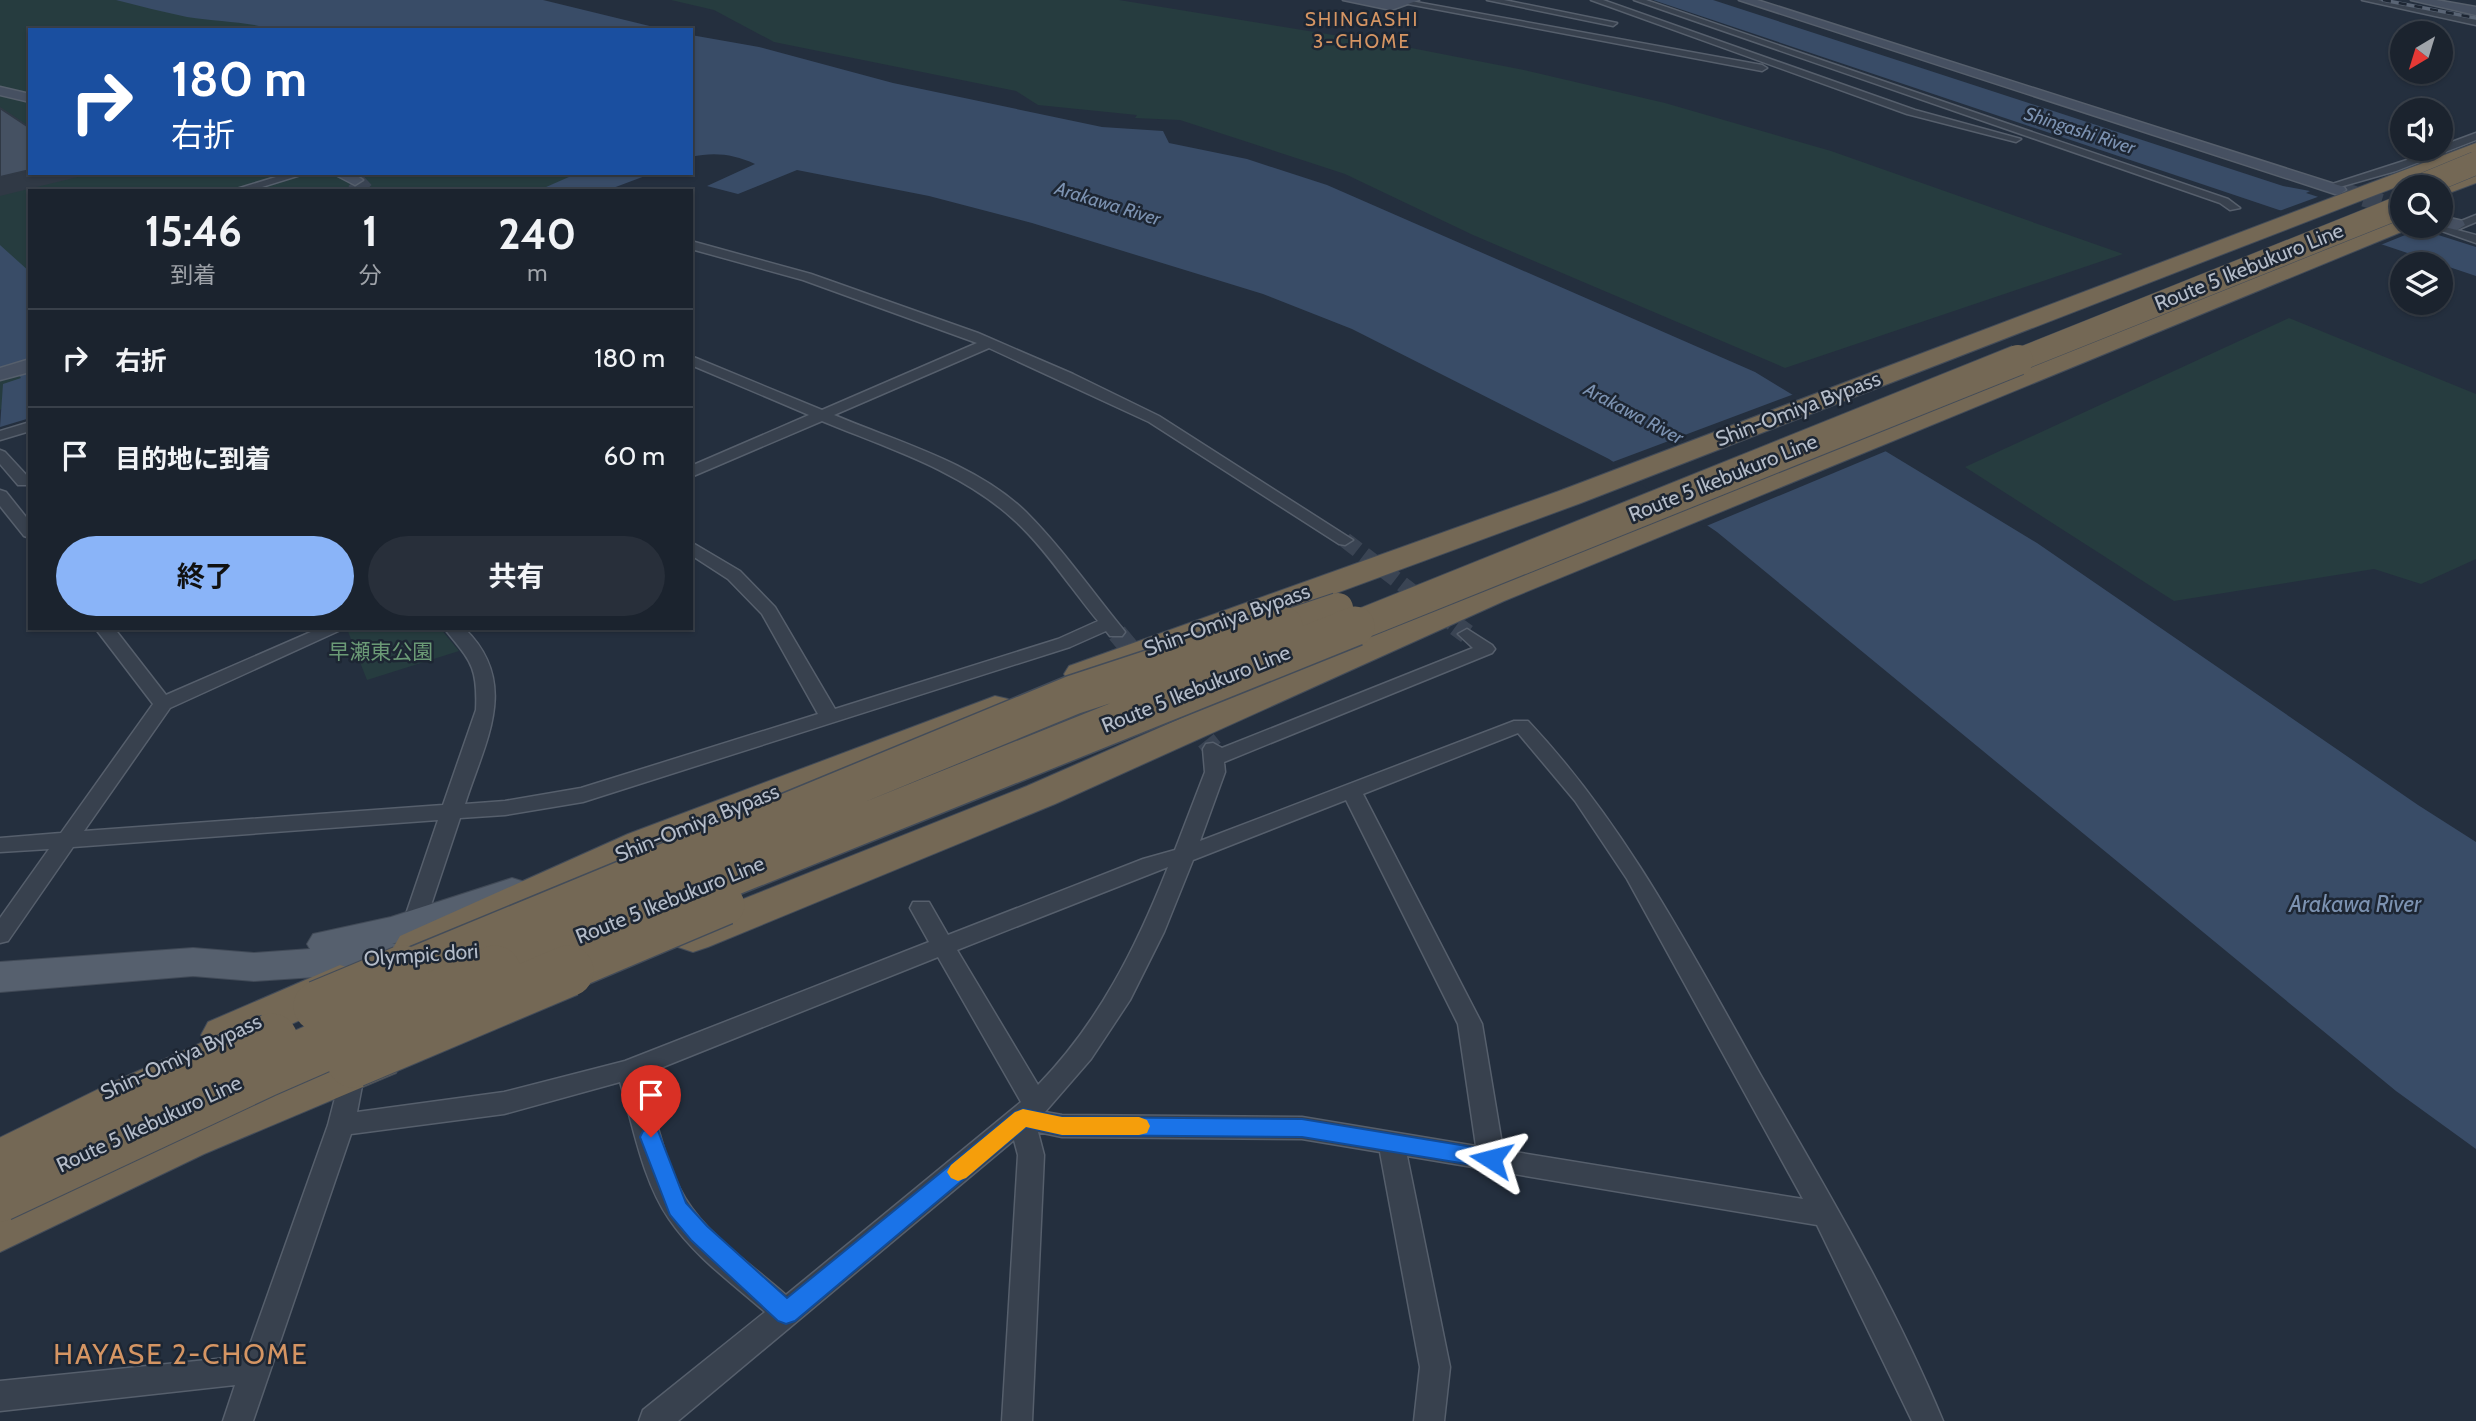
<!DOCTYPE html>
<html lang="ja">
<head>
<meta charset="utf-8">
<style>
  :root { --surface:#1b232e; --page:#282f3a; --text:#f1f3f6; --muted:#a0a4aa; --line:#39404a; --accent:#8ab4f8 }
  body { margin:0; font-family:Cabin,"Noto Sans JP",sans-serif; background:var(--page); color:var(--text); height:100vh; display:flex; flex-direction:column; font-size:26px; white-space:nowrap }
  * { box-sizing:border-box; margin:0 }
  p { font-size:23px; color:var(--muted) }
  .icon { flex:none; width:38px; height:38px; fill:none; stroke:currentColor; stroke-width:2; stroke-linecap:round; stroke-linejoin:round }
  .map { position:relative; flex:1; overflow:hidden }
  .sheet { position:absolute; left:28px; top:189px; width:665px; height:441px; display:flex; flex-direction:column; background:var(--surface); border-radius:0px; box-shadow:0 2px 5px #0004,0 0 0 2px var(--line) }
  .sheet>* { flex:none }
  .hud { position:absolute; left:28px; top:28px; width:665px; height:147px; border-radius:0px; box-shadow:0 2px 5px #0004,0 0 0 2px var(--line); background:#1a4fa0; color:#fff; overflow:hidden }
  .needle { width:46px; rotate:218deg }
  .fabs { position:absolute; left:2390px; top:21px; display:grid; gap:14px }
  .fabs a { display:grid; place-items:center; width:63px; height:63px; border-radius:50%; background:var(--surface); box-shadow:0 2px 5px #0004,0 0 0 2px var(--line); font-size:35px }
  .pin { position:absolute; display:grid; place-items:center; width:60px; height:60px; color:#fff; margin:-72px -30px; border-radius:50% 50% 50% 0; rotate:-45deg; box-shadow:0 0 7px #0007 }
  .pin .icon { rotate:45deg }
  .me { position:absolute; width:77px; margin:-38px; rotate:279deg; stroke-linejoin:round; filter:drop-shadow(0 0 5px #0008) }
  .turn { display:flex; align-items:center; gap:24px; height:147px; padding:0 28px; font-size:32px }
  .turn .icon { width:91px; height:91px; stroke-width:2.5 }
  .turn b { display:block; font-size:49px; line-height:60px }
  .eta { display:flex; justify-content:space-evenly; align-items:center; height:119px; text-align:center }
  .eta b { font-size:42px; font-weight:700; line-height:49px }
  .button { display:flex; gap:14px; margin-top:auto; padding:14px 28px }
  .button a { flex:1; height:80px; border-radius:42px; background:var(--accent); color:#111; font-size:28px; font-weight:700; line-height:80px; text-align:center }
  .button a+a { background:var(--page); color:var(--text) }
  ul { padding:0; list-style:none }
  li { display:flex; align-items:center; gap:21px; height:98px; padding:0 28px; border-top:2px solid var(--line) }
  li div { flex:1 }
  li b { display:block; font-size:26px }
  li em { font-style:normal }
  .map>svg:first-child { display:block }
</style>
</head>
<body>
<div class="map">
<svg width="2476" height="1421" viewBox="0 0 2476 1421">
  <rect width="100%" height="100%" fill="#242f3e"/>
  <path fill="#263c3f" d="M0,0H341L442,30H30V173H608L561,191H30V388L0,410Z
    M671,0H1119L1401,46L1524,70L1665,103L1831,151L2123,254L1785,368L1473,235L1345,174L1180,120L1135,118L1137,115L1038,105L1016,91L774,42L714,10Z
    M2289,318L2476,394V559L2421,584L2374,569L2174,601L1965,467Z
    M440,628L459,651L367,680L347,629Z"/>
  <path fill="#394c67" d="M116,0H543L666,30H275C246,21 217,22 187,17C163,12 140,6 116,0Z
    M1653,0H1713L2283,186L2310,191L2306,193L2476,247V276Z
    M691,35L759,47L893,83L1102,127L1163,131L1169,143L1247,159L1327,185L1755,372L2037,543L2418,805L2476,842V1149L2396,1091L1717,532L1609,459L1352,329L1263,294L1032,223L929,196L797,170L738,194L707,186L755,164C733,154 714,152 691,157Z
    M578,173H653L605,191H537Z
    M0,245L30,272V418L0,427L3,384L21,378L18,374L0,380Z"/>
  <path fill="#242f3e" d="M2323,195L2403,220V226L2425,227L2378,246L2274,213Z
    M1797,393L1891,449L1704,527L1610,463Z"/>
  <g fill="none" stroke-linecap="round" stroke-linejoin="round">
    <path stroke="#3a4453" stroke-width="16" stroke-dasharray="16 8" stroke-linecap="butt" d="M1345,540L1459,628"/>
    <path stroke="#3a4453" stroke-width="20" stroke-dasharray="20 10" stroke-linecap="butt" d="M1456,626L1467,634
      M1117,633L1143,664
      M1187,717L1213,749"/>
    <path stroke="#3a4453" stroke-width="18" stroke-dasharray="18 9" stroke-linecap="butt" d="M355,180L365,191
      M2338,190L2403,209"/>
    <defs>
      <path id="street" d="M1405,0L1762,65L1767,68L1762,71L1408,4Z
        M1487,0H1504L1617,23L1613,26Z
        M1591,0H1603L1915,110L2021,139L2016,142L1907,114Z
        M1634,0H1646L2228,199L2240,208L2230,210L2220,203Z
        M2362,0H2378L2476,19V25Z
        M2476,133V140L2396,171L2329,190L2323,187L2441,149V146Z
        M289,173H307L249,191H230Z
        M2476,215V222L2457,230L2476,235V243L2439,230Z
        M691,241L811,274L978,333L1073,374L1159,416L1353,540L1345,545L1339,544L1149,422L989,348L834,415C898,442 975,463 1026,512C1061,547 1091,590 1122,628L1125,632L1122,636H1110L1106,631L1070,647L583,802L505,815L460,818L425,923L422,929L414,931L406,929L403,923L438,820L73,847L8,941L0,943V918L49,849L0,852V838L61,833L153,704L95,628H114L166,695L320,628H345L170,708L84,831L443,805L476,710C478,665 470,661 444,628H464C521,683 485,741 465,804L505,801L581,788L818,714L762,614L728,579L691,555V542L740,571L775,607L835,709L1058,639L1098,621C1072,590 1042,544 1012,518C959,470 887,448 822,421L691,477V466L809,415L691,365V356L822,410L977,343L803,280L691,249Z
        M30,422V431L0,440V431Z
        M0,450L5,452L30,479V485H18L0,464Z
        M0,490L6,492L30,522V538L24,536L0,506Z
        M1467,629L1492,645L1495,649L1492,653L1224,762L1225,772L1200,841L1514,721H1528C1626,825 1690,950 1760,1074C1825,1187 1893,1300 1943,1421H1912L1817,1225L1407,1156L1450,1367L1444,1421H1414L1420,1367L1380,1152L1302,1139L1062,1137L1038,1132L1044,1155L1032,1421H1002L1018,1155L1014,1140L678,1421H639L643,1410L765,1312C732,1283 694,1256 669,1219C642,1179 634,1128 620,1082L504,1114L351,1134L253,1421H223L235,1385L0,1411V1381L246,1356L328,1125L344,1063L353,1060L362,1063L365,1070L357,1112L504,1092L625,1061L929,942L910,908L913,902H929L948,935L1143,859L1175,850L1205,772L1203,749L1206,744L1213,743L1222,748L1473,648L1458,634ZM1518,733L1575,801L1627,879L1803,1199L1503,1150L1482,1024L1363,794ZM1346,800L1458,1024L1476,1146L1302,1117L1062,1115L1045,1112L1091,1059L1130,1000L1164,932L1193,860ZM1168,867C1136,948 1099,1022 1038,1085L957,950ZM938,957L1021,1102L786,1295C752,1265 709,1237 685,1198C663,1161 656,1115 643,1075Z"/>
      <path id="secondary" d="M1343,0H1419L1391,10Z
        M1739,0H1757L2344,187L2346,190L2338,195L2332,193Z
        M2411,0H2436L2476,7V15Z
        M0,87L30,94V102L0,95Z
        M332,173H353L363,180L355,185Z
        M2441,216L2463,221L2465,225L2457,230L2440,226Z
        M30,359V372L0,380V368Z"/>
      <path id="primary" d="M512,878L525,882L530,891L525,900L392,944L408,943L421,947L427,957L421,967L408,971L254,981L193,976L0,992V962L193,948L254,953L310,949L307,944L313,934L391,917Z"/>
      <path id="highway" d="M2476,143V156L1581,503L1095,682L1082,685L1069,682L1064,674L1069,666L1559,491Z
        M2476,170V183L2441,196V187H2432Z
        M2403,216V226L2411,228L1504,601L1055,804L708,947L693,952L678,947L671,936L678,925L1027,786L1480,587Z
        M995,696L1008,699L1013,707L1008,715L656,854L430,960L415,964L400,960L393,948L400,936L628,834Z
        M340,965L356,970L362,982L356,994L240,1048L224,1053L208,1048L201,1035L208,1022Z
        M379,1041L396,1047L403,1060L396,1073L204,1154L0,1252V1204L168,1124Z"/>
    </defs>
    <use href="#street" stroke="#565f6c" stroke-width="3"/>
    <use href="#secondary" stroke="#565f6c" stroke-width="3"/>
    <use href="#primary" stroke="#414a57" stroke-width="2"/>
    <use href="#highway" stroke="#434c59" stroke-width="2"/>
    <use href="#street" fill="#38414e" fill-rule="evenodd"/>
    <use href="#secondary" fill="#465061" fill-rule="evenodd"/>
    <use href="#primary" fill="#56606e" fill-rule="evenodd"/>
    <use href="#highway" fill="#746855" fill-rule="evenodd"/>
    <defs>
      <path id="rail" d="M2383,0L2476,18"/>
    </defs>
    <use href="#rail" stroke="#5a6575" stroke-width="3.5"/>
    <use href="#rail" stroke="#1d2633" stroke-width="2.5" stroke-dasharray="8" stroke-linecap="butt"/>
    <defs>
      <path id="highway-bridge-far3" d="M2418,187L2476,163
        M2013,362L2403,206"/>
      <path id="highway-bridge-far2" d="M1278,628L1338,608
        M1351,628L2018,360"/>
      <path id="highway-bridge-far1" d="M399,973L1073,695L1283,626
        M491,973L1355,626
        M564,973L725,905"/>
      <path id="highway-bridge" d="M319,1006L403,971
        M353,1062L568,971
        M0,1166L120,1107L272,1039
        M0,1196L264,1072L495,971"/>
    </defs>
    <use href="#highway-bridge-far3" stroke="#434c59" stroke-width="24" stroke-linecap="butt"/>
    <use href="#highway-bridge-far2" stroke="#434c59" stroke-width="32" stroke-linecap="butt"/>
    <use href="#highway-bridge-far1" stroke="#434c59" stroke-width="42" stroke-linecap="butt"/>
    <use href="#highway-bridge" stroke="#434c59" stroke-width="53" stroke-linecap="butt"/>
    <use href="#highway-bridge-far3" stroke="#746855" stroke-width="23"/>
    <use href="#highway-bridge-far2" stroke="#746855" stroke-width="30"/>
    <use href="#highway-bridge-far1" stroke="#746855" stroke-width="39"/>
    <use href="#highway-bridge" stroke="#746855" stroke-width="51"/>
  </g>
  <path fill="#303945" d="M30,170V173H94L0,196V177Z"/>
  <path fill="#455162" stroke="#303945" stroke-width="2" d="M0,108L30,128V170L0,177Z"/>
  <path fill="#1a73e8" stroke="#114b97" stroke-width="2" d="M1023,1109L1062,1117L1302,1119L1491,1150L1499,1152L1502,1159L1499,1166L1491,1168L1302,1137L1062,1135L1026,1127L795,1321L786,1324L778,1321L691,1240L670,1215L640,1137L643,1131L651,1128L658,1131L686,1203L707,1226L787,1298L1015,1112Z"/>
  <path fill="#f59e0b" d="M1023,1109L1062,1117H1139L1147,1120L1150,1126L1147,1133L1139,1135H1062L1026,1127L966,1178L958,1181L951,1178L947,1172L951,1165L1015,1112Z"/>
  <g text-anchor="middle" stroke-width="5" stroke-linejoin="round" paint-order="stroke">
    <g font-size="19" letter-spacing="2" fill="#d59563" stroke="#1d2633">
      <text x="1362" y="26">SHINGASHI<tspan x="1362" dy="22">3-CHOME</tspan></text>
    </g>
    <g font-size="19" font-style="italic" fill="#7c92b1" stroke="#1d2633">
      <text transform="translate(2080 130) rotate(18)" y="7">Shingashi River</text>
      <text transform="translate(1108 203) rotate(17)" y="7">Arakawa River</text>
      <text transform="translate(1634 413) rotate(28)" y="7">Arakawa River</text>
    </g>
    <g font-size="21" fill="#b4bcc9" stroke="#1d2633">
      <text transform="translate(2249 267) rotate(-22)" y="7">Route 5 Ikebukuro Line</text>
      <text transform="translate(1798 409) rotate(-21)" y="7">Shin-Omiya Bypass</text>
      <text transform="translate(1723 478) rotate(-22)" y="7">Route 5 Ikebukuro Line</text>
      <text transform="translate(1227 620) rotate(-20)" y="7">Shin-Omiya Bypass</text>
      <text transform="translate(1196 689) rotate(-22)" y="7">Route 5 Ikebukuro Line</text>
      <text transform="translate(697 823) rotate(-22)" y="7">Shin-Omiya Bypass</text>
      <text transform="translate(670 900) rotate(-22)" y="7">Route 5 Ikebukuro Line</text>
      <text transform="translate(421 955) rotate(-4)" y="7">Olympic dori</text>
      <text transform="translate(181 1057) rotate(-25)" y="7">Shin-Omiya Bypass</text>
      <text transform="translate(149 1124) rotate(-25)" y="7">Route 5 Ikebukuro Line</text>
    </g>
    <g font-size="21" fill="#6b9a76" stroke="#1d2633">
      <text x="381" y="659">早瀬東公園</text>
    </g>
    <g font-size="23" font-style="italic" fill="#7c92b1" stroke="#1d2633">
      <text x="2355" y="912">Arakawa River</text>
    </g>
    <g font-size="28" letter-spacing="2" fill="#d59563" stroke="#1d2633">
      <text x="181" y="1364">HAYASE 2-CHOME</text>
    </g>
  </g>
</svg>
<div class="fabs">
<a><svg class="needle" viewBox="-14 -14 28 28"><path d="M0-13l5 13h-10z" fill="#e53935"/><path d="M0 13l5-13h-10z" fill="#a0a4aa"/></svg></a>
<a><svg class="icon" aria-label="sound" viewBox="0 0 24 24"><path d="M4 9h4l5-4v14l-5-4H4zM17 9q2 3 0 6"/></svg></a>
<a><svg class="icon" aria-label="search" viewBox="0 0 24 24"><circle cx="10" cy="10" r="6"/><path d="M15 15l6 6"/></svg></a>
<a><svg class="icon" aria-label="layers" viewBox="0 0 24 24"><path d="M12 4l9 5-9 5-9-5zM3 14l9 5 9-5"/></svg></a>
</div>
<div class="pin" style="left:651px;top:1137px;background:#d93025"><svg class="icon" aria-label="arrive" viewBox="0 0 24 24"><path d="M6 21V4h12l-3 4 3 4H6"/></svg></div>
<svg class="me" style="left:1491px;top:1159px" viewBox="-20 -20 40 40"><path d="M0-17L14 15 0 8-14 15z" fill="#1a73e8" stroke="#fff" stroke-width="4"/></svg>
<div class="hud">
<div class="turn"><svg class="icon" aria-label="right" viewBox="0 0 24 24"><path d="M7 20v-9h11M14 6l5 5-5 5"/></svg><div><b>180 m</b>右折</div></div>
</div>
<section class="sheet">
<div class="eta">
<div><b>15:46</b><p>到着</p></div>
<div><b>1</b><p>分</p></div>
<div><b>240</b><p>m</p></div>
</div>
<ul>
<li><svg class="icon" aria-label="right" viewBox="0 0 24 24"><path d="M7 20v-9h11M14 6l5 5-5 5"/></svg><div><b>右折</b></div><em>180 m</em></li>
<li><svg class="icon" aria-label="arrive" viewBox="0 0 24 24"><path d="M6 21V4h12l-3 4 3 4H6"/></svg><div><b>目的地に到着</b></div><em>60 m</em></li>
</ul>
<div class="button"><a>終了</a><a>共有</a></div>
</section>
</div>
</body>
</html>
